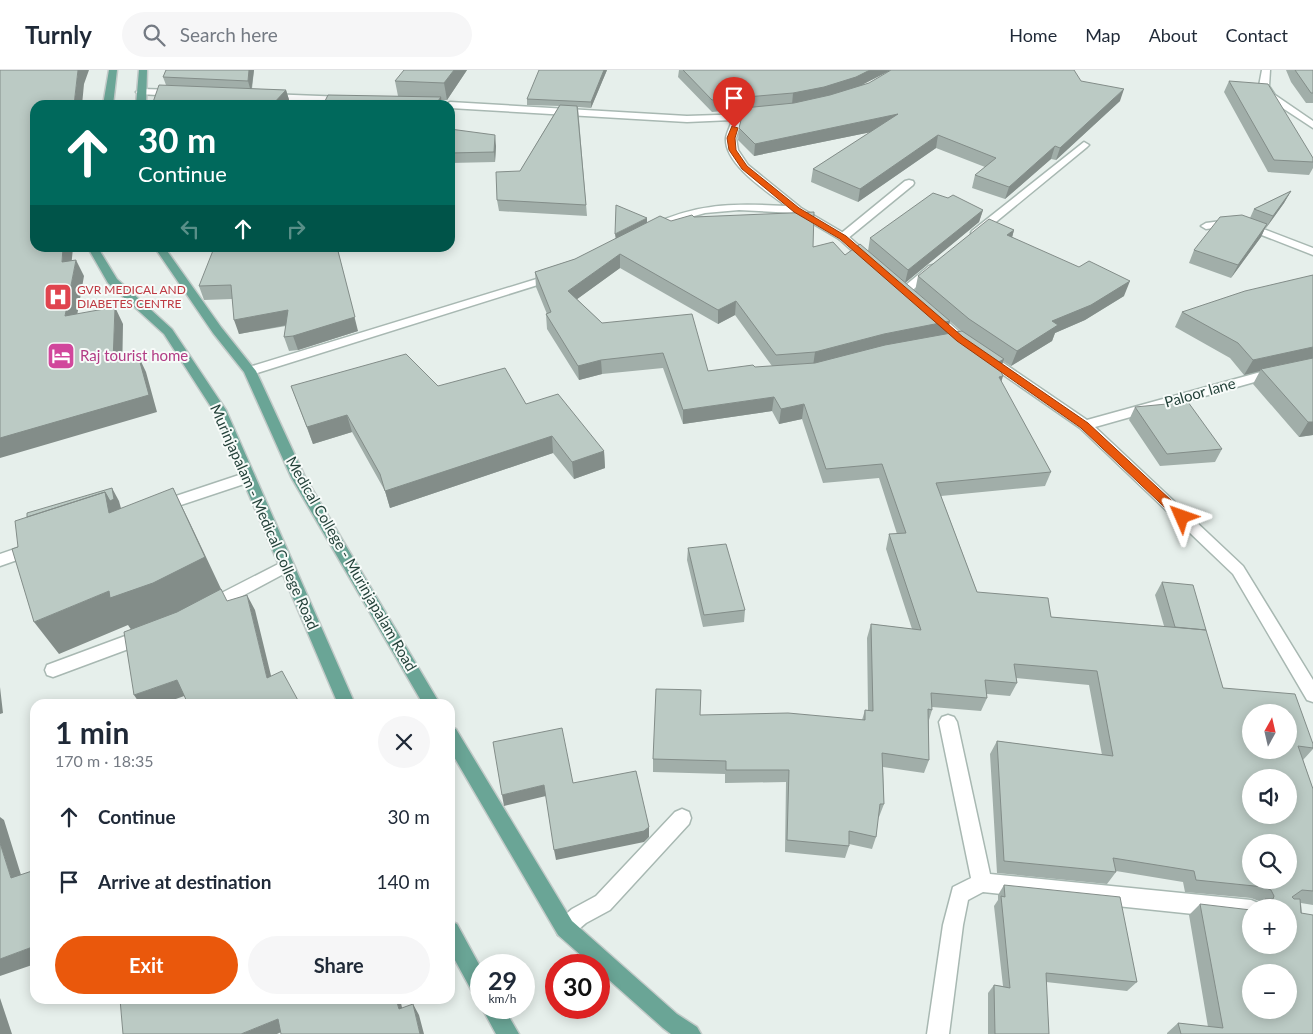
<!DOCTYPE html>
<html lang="en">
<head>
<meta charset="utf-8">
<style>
  :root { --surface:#fff; --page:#f6f6f7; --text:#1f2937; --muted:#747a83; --line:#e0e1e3; --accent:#ea580c }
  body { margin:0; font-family:Lato,sans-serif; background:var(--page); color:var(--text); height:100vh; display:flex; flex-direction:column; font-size:19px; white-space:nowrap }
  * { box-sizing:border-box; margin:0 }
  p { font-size:16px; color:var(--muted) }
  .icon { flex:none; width:28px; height:28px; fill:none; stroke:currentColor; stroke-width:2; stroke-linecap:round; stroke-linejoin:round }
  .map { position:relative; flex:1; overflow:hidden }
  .drawer { position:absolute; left:30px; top:629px; width:425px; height:305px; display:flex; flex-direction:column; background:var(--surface); border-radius:15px; box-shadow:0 2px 12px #0003 }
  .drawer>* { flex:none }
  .top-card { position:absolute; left:30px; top:30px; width:425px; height:152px; border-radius:15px; box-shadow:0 2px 12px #0003; background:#00695c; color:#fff; overflow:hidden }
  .needle { width:32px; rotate:8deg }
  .fabs { position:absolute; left:1242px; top:634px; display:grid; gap:10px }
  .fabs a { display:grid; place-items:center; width:55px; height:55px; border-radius:50%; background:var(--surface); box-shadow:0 2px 12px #0003; font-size:25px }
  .speed { position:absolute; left:470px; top:884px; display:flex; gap:10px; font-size:25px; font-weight:700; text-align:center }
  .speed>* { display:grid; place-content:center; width:65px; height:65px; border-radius:50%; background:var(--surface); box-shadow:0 2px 12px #0003; line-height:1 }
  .speed small { font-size:12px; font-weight:400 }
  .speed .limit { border:8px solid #d22; background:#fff; color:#111 }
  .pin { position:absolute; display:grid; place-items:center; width:42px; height:42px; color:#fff; margin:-51px -21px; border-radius:50% 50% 50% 0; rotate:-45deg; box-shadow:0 0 5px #0007 }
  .pin .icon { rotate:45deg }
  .me { position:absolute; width:55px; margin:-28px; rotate:313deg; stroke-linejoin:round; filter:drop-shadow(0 0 4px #0008) }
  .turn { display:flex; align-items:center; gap:18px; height:105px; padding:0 25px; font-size:22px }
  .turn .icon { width:65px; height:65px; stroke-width:2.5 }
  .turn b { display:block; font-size:35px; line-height:42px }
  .lanes { display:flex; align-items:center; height:48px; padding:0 25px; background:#0003; justify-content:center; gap:25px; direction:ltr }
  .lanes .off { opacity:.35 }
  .round { display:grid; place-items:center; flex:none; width:52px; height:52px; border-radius:26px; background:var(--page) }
  .overview { display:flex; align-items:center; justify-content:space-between; height:85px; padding:0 25px }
  h1 { font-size:30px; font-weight:700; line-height:38px }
  .button { display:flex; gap:10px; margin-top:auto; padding:10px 25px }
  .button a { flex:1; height:58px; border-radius:30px; background:var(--accent); color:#fff; font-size:20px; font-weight:700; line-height:58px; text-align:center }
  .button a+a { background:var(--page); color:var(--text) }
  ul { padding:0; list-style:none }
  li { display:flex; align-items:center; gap:15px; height:65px; padding:0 25px }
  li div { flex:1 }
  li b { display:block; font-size:19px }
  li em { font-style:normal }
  header { display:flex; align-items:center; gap:30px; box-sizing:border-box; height:70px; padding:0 25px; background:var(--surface); border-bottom:1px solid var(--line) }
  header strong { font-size:24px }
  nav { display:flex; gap:28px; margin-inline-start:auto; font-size:18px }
  .search { width:350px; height:45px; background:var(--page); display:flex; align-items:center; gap:12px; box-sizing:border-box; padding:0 18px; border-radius:28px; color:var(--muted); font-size:19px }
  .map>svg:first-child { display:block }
</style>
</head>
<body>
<header>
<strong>Turnly</strong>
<div class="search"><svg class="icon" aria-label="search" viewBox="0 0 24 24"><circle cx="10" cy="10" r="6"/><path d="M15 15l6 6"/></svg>Search here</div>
<nav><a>Home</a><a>Map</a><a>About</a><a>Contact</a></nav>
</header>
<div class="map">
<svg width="1313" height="964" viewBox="0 0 1313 964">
  <rect width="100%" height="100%" fill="#e6efeb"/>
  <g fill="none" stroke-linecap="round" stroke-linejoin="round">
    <defs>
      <path id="service" d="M909,110L913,111L914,113L913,115L847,169H839L838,167L839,165L905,111Z
        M248,402L253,403L255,407L253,411L160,442L155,441L153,437L155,433Z
        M32,473L37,475L39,479L37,483L0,496V484Z
        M682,739L689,742L691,748L689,754L610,840L586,853L572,865L565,868L558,865L555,858L558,851L572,839L596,826L675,742Z"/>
      <path id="minor" d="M1262,0H1270L1269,16L1275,25L1313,51V58L1269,29L1259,16Z
        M141,19L177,20L182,23L177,26L138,24L136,22Z
        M268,24L345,27L350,30L345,33L265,29L263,27Z
        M450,32L687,46L749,44V48L742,49L736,68L738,80L748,95L801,138L847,165L875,190L873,192H865L839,169L795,143L739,140L705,143L673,152L654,161H646L645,159L646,157C697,133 731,133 786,136C768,122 724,94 726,68C727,62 731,55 732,50L687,52L450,38V35H445Z
        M1084,72L1089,75L1087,77L980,165H972L971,163L972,161Z
        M1237,149L1313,178V185L1236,155L1206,159L1201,156L1206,153Z
        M933,195L937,196L939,198L937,200L909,223H901L899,221L901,219L929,196Z
        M556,203L562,206L560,208L254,304L250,305L244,301L246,298Z
        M934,242L938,243L964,266L1087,350L1257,303L1313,291V299L1258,311L1095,357L1243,496L1313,610V632L1307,630L1233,504L1080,358L956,272L930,249L928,246Z
        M286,490L291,492L294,496L291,500L214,541L208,543L202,541L200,537L202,533Z
        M144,559L150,561L152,566L150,571L53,607L47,605L45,600L47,595Z
        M948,645L954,647L957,652L990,804L1251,830L1258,833L1260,838H1251V850L983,822L968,830L963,855L949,964H927L943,855L953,817L971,808L939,652L942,647Z"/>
      <path id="primary" d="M109,0H117L113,35H103Z
        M139,0H147L146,35H136Z
        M88,178H98L117,209L172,259L226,340L355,634H338L213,340L164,264L108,213Z
        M155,178H165L221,257L256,301L305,407L440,634H423L291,407L244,302L213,263Z
        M450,656L456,659L572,851L677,944L697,957L701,964H671L663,958L599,901V895H592L558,865L450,680Z
        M450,851L457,854L481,898V928L474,925L450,881Z
        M482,938H504L519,964H496Z"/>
    </defs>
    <use href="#service" stroke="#a8b8b2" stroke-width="3"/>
    <use href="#minor" stroke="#a8b8b2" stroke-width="3"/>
    <use href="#primary" stroke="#c2cac8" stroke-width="3"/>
    <use href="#service" fill="#fff" fill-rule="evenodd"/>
    <use href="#minor" fill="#fff" fill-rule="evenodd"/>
    <use href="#primary" fill="#6aa596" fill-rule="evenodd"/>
  </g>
  <path fill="#a1aea9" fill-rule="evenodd" d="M166,0H254L252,19L286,20L290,33L166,15L163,7Z
    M467,0L447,30H441L442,35H323L398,26L395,11Z
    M607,0L591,38L578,37L587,146L499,141L497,130L520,101L559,36L527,35V29Z
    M679,0H891L863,14L1081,11L1120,31L1056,90L1051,89L1005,129L972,118L975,105L985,97L936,78L858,132L811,112L813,99L871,62L754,86L738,70L739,58L744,39L712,42L678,7Z
    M1286,0H1313V33H1306L1291,12Z
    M1229,11L1313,88V98L1309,105L1268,102L1224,22Z
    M450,59L496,76L495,92L450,93Z
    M1291,121L1284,133L1266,158H1265L1261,167L1231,208L1189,193L1194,180L1250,148L1254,139Z
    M948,128L983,140L979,152L905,213L868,181L870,168Z
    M694,147L845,185L950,251L947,264L961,261L915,221L918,206L1014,160L1012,167L1124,226L1085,250L1055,263L1052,271L1011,296L1003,291L1000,300L1001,312L1051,402L1045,416L941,426L977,522L1051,547L1164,556L1155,525L1162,512L1223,618L1313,674V679L1303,690L1313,719V835L1301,833L1313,964H1167V963L1178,953L1208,957L1189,845L1200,834L1251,875L1289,838H1256L1260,834L1259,831L1251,828L1185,822L1183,812L1116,801V802L1107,814L997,803L990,684L997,671L1102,685L1089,615L1016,608L1017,613L1010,626L987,624V628L981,641L932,637V640L929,650V690L924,703L883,697L884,734L879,747H878L876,767L872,779L849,774V776L845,788L785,782L786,712L725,713V704L653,702V689L700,645L862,650L865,640H868L867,568L871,554L912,559L886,479L889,464H897L879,408L823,413L802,349L779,354L772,341L683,354L663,298L602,304L579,310L547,259L546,244H547L536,217L535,202L575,189L616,169L647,148V153L671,151ZM620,198L718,254L735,245L772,296L708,301L602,253L577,229Z
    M177,178H205L178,179Z
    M290,180L358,261L298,280L289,281L284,267L286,256L239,264L232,229L204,230L199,216Z
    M1313,205V365L1299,367L1253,314L1260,301L1244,305L1230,288L1175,257L1182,242Z
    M291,316H438L526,334L604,381L605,398L574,409L553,383L390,438L385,421L352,362L313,374Z
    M1135,337L1222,379L1215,392L1160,396L1129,350Z
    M688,478L745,540L744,552L703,557L687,490Z
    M1004,815L1137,912L1127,921L1046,912L1049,964H988V923L994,915L1003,916L994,836L998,830V825Z"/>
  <path fill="#838d89" d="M78,0H89L84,14L82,35H74Z
    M249,0H254L251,22L248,11Z
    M454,0H467L447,30L444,13Z
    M604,0H607L591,38V32Z
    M870,0H891L854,19L792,35L793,23Z
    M1124,19L1120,31L1056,90L1060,78Z
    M286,20L290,33L288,35H272Z
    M441,27L442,35H435Z
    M898,44L896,57L754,86L755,74Z
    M495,65L496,76L495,92L494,82Z
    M938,65L936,78L858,132L860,119Z
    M1055,76L1051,89L1005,129L1009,117Z
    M1291,121L1284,133L1266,158L1273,146Z
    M983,140L979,152L905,213L908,200Z
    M647,148V154L616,171L615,164Z
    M1267,154L1261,167L1231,208L1238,195Z
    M1014,160L1010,175L1007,165Z
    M63,178H73L70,208L62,192Z
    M282,178H291L286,194L282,180Z
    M338,181L358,261L298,280L293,266Z
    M620,184V198L569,235L568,221Z
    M76,190L84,206L74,263L65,246Z
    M1130,211L1124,226L1085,250L1055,263L1052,271L1011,296L1017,281L1052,251Z
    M736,231L735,245L718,254V240Z
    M115,237L123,254L122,309L113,292Z
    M288,240L292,254L239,264L234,250Z
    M950,251L946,266L813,296L815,282L884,264Z
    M1313,277V290L1261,299L1260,301L1244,305L1253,290Z
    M138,285L146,302L157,342L0,388V368Z
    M1004,289L999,304L997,293Z
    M601,290L602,304L579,310L578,296Z
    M1003,306L999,320V307Z
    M774,327L772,341L683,354V340Z
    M804,334L802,349L779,354L781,339Z
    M347,345L352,362L313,374L307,357Z
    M1308,352H1313V365L1299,367Z
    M552,366L553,383L390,438L385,421Z
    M604,381L605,398L574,409L572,392Z
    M112,418L119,431L122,442L37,470Z
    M173,418L190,453L222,521L172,546L132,561L128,555L59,584L34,552L109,521Z
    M247,525L255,540L275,622L267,608Z
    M177,610L187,625L162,634H140L134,625Z
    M0,617L3,643L0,644Z
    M544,715L546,726L504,736L502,725Z
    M0,747L4,750L26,821L11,808L0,773Z
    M649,757V767L644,772L556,790L554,780Z
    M35,876V894L0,906V889Z
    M0,928L12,964H0Z
    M396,929H400L405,950L399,939Z
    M413,934L419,945L424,964H420Z
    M278,949L288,959L277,964H241Z"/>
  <path fill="#bbcac4" stroke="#838d89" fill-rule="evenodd" d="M0,0H78L74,35H35V178H63L62,192L76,190L65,246L115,237L113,292L138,285L149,325L0,368Z
    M166,0H249L248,11L163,7Z
    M404,0H454L444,13L395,11Z
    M539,0H604L591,32L527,29Z
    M683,0H870L856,7L824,17L793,23L712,30Z
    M891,0H1074L1081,11L1124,19L1060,78L1055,76L1009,117L975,105L996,88L938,65L860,119L813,99L898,44L755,74L739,58L744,38L794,33L830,25L869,13Z
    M1295,0H1313V23H1311Z
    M1229,11L1268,14L1313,88V92L1274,90Z
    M159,15L286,20L272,35H152Z
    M328,25L441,27L435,35H323Z
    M560,35L577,36L586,135L497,130L496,102L520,101Z
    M450,59L495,65L494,82L450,83Z
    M1291,121L1273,146L1254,139Z
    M933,123L948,128L953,125L983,140L908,200L870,168Z
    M616,135L647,148L615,164Z
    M814,142L813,177L833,172L845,185L860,174L950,251L884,264L815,282L776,285L736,231L718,240L620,184L568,221L602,253L692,244L708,301L753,295L755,297L815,293L885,275L962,261L1004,289L997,293L1003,306L999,307L1051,402L936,413L977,522L1048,528L1051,547L1206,560L1223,618L1295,624L1313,674V678L1298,676L1313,719V821L1302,820L1292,827L1294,829H1300L1301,843L1313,845V964H1181L1178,953L1223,958L1200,834L1251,840V875H1289V838H1266L1265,829H1273L1274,826L1271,820L1264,817L1196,810L1194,801L1113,788L1116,802L1004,791L997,671L1113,686L1097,601L1014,594L1017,613L985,610L987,628L931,623L932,640L928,639L929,690L882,683L884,734H880L876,767L849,761V776L787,770L789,700H726V691L653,689L656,619L701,620L700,645L788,643L865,650V640L873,641L871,554L921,560L889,464L906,463L882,394L826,399L804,334L781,339L774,327L683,340L663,283L601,290L578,296L546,244L551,242L535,202L575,189L660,146L671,151L692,145L694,147ZM1251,642H1289V680H1251ZM1251,708H1289V745H1251ZM1251,772H1289V810H1251ZM1251,902H1289V940H1251Z
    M1242,145L1267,154L1238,195L1194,180L1220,147Z
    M989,149L1014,160L1007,165L1079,197L1089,191L1130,211L1091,235L1052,251L1058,255L1017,281L969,249L918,206Z
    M214,178H282V180L338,181L355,247L293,266L284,267L288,240L234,250L231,215L199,216Z
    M1313,205V277L1253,290L1238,273L1182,242L1245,221Z
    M406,284L438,316L505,298L526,334L558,324L604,381L572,392L552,366L385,421L380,404L347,345L307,357L291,316Z
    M1313,288V352H1308L1261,299Z
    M1188,332L1222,379L1167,384L1135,337Z
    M112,418L114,429L110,431L105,422L27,447V443Z
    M173,418L205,487L153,513L110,528L109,521L34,552L12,479L18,477L15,451L105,422L109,443Z
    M726,474L745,540L704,545L688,478Z
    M1162,512L1193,515L1206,560L1175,557Z
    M221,519L227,531L247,525L267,608L282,601L300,634H188L177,610L134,625L124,562L177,542Z
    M562,658L573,713L636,701L649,757L644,761L554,780L544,715L502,725L493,672Z
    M0,773L11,808L35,800V876L0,889Z
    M1004,815L1120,827L1137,912L1046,903L1049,964H995L994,915L1010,918L1001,826L1005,827Z
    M120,929H396L399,939L413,934L420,964H281L278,949L241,964H123Z"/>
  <path fill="#ea580c" stroke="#983908" d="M732,56L738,58L735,68L736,80L747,96L799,138L846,166L963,267L1088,353L1186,444L1188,447L1186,450H1178L1081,358L957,271L840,169L794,142L742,99L729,80L727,68Z"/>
  <defs>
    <symbol id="hospital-square" viewBox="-11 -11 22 22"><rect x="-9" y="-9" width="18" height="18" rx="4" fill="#e0444e" stroke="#f7fbf9"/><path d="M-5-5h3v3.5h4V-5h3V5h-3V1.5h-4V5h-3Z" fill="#fff"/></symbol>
    <symbol id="hotel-square" viewBox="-11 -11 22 22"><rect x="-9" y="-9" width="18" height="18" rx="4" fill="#d1479c" stroke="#f7fbf9"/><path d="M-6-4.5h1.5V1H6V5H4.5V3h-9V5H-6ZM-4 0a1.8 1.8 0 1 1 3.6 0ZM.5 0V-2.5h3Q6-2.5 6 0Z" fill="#fff"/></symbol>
  </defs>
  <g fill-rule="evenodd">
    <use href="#hospital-square" x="42" y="211" width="32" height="32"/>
    <use href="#hotel-square" x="45" y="270" width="32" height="32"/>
  </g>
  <g text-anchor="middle" stroke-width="4" stroke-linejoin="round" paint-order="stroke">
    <g font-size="12" fill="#be3a42" stroke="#f7fbf9" text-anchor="start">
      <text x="77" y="224">GVR MEDICAL AND<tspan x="77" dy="14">DIABETES CENTRE</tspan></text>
    </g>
    <g font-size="15" fill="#b23c85" stroke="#f7fbf9" text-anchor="start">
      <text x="80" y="291">Raj tourist home</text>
    </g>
    <g font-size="15" fill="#24423a" stroke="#f7fbf9">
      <text transform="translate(1200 323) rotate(-16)" y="5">Paloor lane</text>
      <text transform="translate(264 447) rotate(66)" y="5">Murinjapalam - Medical College Road</text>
      <text transform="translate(351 494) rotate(60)" y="5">Medical College - Murinjapalam Road</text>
    </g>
  </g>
</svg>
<div class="fabs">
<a><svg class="needle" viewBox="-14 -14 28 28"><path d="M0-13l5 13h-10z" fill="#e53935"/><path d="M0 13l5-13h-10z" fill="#747a83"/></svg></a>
<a><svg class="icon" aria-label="sound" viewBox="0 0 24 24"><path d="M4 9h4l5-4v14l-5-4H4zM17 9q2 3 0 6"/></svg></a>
<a><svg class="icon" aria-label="search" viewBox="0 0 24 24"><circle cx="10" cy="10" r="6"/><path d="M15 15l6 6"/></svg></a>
<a>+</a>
<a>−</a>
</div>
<div class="speed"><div>29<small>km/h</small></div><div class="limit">30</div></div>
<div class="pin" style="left:734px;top:58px;background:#d93025"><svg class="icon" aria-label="arrive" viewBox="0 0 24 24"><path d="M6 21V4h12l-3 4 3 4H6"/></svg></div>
<svg class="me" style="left:1182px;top:447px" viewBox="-20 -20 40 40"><path d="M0-17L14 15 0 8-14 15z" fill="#ea580c" stroke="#fff" stroke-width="4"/></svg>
<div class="top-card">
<div class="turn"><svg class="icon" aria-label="ahead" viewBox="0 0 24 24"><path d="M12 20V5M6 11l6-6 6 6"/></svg><div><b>30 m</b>Continue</div></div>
<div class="lanes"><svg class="icon off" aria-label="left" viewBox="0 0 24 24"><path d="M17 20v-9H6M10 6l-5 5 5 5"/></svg><svg class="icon" aria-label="ahead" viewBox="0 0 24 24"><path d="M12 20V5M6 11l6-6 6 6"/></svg><svg class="icon off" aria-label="right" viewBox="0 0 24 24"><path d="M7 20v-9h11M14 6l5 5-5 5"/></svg></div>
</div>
<section class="drawer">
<div class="overview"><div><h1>1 min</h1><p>170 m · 18:35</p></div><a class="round"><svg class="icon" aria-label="close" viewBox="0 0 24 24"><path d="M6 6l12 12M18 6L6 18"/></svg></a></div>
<ul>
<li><svg class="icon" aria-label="ahead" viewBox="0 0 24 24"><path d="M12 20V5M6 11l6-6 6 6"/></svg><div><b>Continue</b></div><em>30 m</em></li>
<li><svg class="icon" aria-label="arrive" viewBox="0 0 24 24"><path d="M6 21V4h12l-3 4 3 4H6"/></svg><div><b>Arrive at destination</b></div><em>140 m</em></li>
</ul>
<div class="button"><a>Exit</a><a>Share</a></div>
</section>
</div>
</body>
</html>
